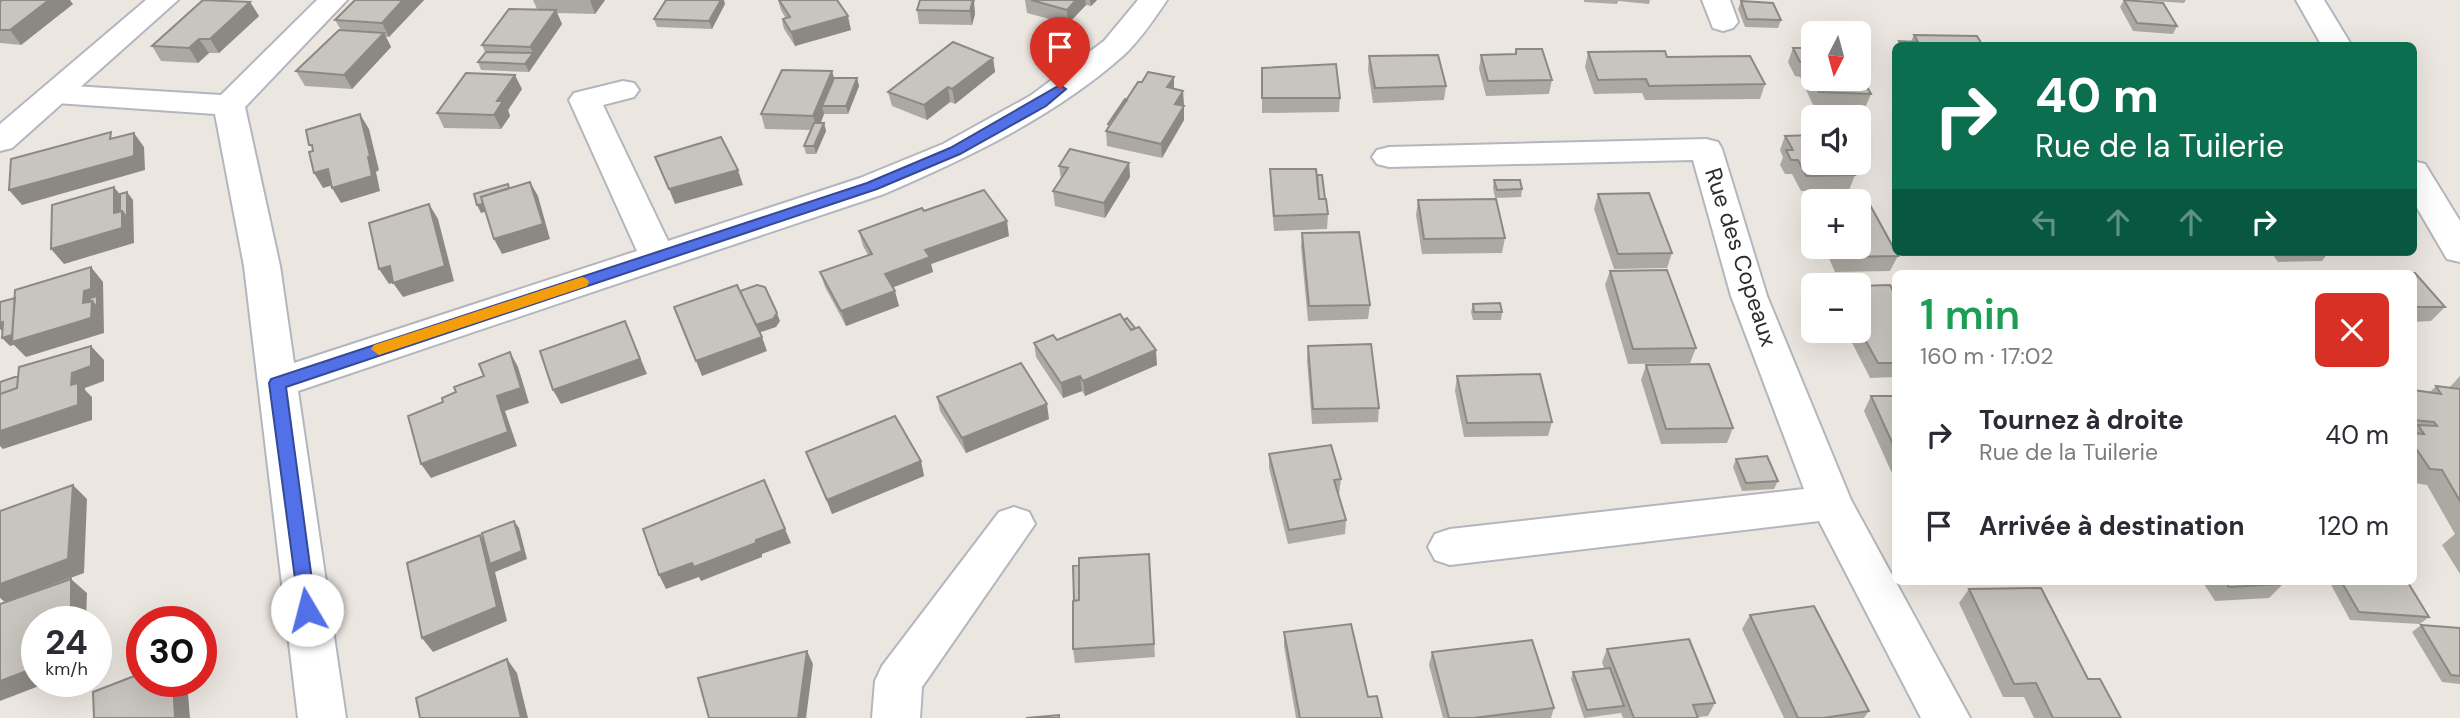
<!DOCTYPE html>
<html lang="fr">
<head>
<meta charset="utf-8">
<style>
  :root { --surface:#fff; --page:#f7f7f7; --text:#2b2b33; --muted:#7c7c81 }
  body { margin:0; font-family:"DM Sans",sans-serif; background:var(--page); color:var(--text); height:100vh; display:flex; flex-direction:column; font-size:26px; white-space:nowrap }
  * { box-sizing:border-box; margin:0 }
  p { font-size:23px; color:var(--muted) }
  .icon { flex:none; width:38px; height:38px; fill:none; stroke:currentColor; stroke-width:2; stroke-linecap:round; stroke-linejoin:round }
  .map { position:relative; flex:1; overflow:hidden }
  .panel { position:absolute; left:1892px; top:270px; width:525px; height:315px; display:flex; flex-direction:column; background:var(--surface); border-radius:10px; box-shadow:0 7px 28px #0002 }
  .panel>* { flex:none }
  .banner { position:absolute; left:1892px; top:42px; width:525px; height:214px; border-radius:10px; box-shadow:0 7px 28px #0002; background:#0b6e4f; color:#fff; overflow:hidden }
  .needle { width:46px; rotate:186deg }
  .buttons { position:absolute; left:1801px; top:21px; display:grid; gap:14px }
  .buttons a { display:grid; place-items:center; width:70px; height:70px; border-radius:10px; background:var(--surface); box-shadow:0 7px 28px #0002; font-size:35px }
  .speed { position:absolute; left:21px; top:606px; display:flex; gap:14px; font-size:35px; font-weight:700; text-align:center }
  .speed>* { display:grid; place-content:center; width:91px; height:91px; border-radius:50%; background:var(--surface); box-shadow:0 7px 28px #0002; line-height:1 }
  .speed small { font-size:18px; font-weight:400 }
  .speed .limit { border:10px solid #d22; background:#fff; color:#111 }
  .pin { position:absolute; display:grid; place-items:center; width:60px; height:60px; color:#fff; margin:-72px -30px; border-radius:50% 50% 50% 0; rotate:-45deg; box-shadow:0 0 7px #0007 }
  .pin .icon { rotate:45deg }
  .me { position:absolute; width:77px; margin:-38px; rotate:352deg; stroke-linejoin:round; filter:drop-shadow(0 0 5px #0008) }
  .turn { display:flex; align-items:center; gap:24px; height:147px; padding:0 28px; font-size:32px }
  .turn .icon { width:91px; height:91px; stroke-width:2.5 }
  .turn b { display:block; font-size:49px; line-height:60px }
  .lanes { display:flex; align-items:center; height:66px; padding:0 28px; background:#0003; justify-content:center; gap:35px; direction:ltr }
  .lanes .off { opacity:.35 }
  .round { display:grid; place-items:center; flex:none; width:74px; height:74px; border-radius:10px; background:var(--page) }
  .summary { display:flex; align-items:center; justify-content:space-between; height:119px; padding:0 28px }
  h1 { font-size:42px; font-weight:600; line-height:52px; color:#1e9e55 }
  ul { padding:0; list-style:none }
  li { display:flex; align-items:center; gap:21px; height:91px; padding:0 28px }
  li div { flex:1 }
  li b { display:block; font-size:26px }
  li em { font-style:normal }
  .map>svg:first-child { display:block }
</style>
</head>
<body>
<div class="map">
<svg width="2460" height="718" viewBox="0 0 2460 718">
  <rect width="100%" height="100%" fill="#ece6e0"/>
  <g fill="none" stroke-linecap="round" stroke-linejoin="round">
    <defs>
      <path id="street" d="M317,0H347L245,107L280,266L294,363L637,251L569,100L574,93L623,81L634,83L639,90L634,97L603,105L668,241L860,178L943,144L1030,96L1104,41L1138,0H1167C1155,18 1140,40 1124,55C1054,117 969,157 884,194L298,391L346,718H298L244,266L215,114L56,103L45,101L40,94L45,87L56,85L221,95Z
        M1702,0H1730L1738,22L1733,28L1723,31L1713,28Z
        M1706,139L1718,142L1722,149L1767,296L1851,500L1970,718H1921L1819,521L1450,565L1435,560L1428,547L1435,534L1450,529L1804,489L1731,296L1693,160L1389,167L1377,164L1372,157L1377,150L1389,147Z
        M1014,507L1029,512L1035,524L922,687L920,718H872L875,681L882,666L999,512Z"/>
      <path id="secondary" d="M146,0H178L12,148L0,151V124Z
        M2296,0H2324L2352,46H2322Z
        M2413,161L2425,164L2460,221V262L2447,259L2413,201Z"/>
    </defs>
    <use href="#street" stroke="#b3b6be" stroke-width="4"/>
    <use href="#secondary" stroke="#b3b6be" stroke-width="4"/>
    <use href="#street" fill="#fff" fill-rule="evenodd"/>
    <use href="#secondary" fill="#fff" fill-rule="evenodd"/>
  </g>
  <path fill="#aca9a3" d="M355,0H424L389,37H386L391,47L352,89L305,86L296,71L341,30L335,20Z
    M533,0H605L595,14L557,13L562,24L529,72L481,70L478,62L485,52L482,45L537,9Z
    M778,0H837L851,30L795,46L784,29L782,21L786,19L781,10Z
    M1025,0H1097L1091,6L1086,5L1068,24L1027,13Z
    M1584,0H1650L1649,4L1618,1L1617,4L1584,2Z
    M2124,0L2177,26L2173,34L2133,31L2120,7Z
    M2140,0H2186L2184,3Z
    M1741,1L1781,20L1778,28L1745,27L1738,9Z
    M0,2L73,4L21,45L0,43Z
    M250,2L259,16L219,53H209L198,63L161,61L152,46Z
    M974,3L975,14L972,25L919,24L917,10Z
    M725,4L712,29L657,27L654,19Z
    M1914,35L1983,46H1897L1899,41H1911Z
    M1793,48L1871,94L1865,108L1814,107L1800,77L1795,76L1788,62Z
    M1516,49L1552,80L1549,94L1486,96L1479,69L1481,55L1515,54Z
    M1588,52L1667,57L1765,84L1760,99L1645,100L1642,93L1594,94L1585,67Z
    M1369,56L1446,86L1444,100L1373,103L1368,70Z
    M993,58L995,72L955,104L950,102L927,120L892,106L888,92Z
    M1262,68L1340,98L1339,112L1262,113Z
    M832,71L834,78H857L859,86L848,114H824L821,123H824L826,131L816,154H806L804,146L811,130L765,129L761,114Z
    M1174,77V89L1183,91L1184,120L1162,158L1107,146L1106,131L1108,127V124Z
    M522,89L508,110L510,116L501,129L444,128L437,113Z
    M1785,136L1855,175L1849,190L1801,191L1792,174H1785L1780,165L1783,157L1780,150Z
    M1129,163L1130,177L1105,218L1055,206L1053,191L1061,179L1059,166Z
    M1270,169L1317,175L1325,199L1328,214L1327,229L1274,231L1270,184Z
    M1494,180L1522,189L1521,197L1495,198L1493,188Z
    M1598,194L1672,253L1667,268L1614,269L1594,209Z
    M1418,200L1505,238L1502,253L1422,254L1416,215Z
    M924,211L1009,236L931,264L933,272L893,287L899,306L846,326L825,287L820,272L868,255L863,246L859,231Z
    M1813,212V224L1810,218Z
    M1302,233L1370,305L1368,319L1308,321L1301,247Z
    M1824,247H1858L1898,256L1890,271L1835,272Z
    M2271,252H2327L2328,253L2322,261L2278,262Z
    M1610,271L1696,348L1690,363L1628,364L1605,285Z
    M2413,273L2445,307L2431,321L2413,322Z
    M1858,286L1895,295V377L1870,378L1846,331H1858Z
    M1473,304L1502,312L1501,320H1473L1471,312Z
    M1057,340L1157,365L1085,396L1082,391L1063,398L1036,357L1034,343Z
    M1308,346L1379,408L1378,422L1312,424L1307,360Z
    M1646,365L1733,428L1727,443L1661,444L1641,380Z
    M1457,376L1552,422L1548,436L1464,437L1455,391Z
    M2460,376V574L2442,545L2455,534L2427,485L2415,483L2413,480V390L2430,392L2436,386L2449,388Z
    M1871,396H1895V480L1864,411Z
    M937,397L1049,419L966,453L940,411Z
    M806,452L921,461L924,476L832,514Z
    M1269,454L1341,479L1339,494H1338L1346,520L1345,534L1288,544L1269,468Z
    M1736,459L1778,481L1774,489L1742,491L1733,467Z
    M1149,554L1155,657L1075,663L1073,649L1074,601L1079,565Z
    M2202,581H2280L2283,584L2269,598L2215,601Z
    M2329,581H2407L2429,617L2420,624L2350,620Z
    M1969,589L2088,679L2121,718H2034L2024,697H2003L1959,603Z
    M1750,615L1869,711L1864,718H1784L1742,629Z
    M2421,625L2460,628V684L2442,682L2412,632Z
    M1284,632L1368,697L1382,718H1296L1284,646Z
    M1607,649L1715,703L1708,716L1698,717V718H1623L1621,713L1584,718L1571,679L1573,672L1604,668L1602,662Z
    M1432,652L1554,708L1551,718H1443L1429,665Z"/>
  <path fill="#8c8985" d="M49,0H70L73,4L21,45L10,30Z
    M403,0H424L389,37L382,23Z
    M590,0H605L595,14Z
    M721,0H724L725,4L712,29L709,21Z
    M968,0H975L974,3L975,14L972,25Z
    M1076,0H1085L1086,5L1068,24L1067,10Z
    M1090,0H1097L1091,6Z
    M250,2L259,16L219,53L210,39Z
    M556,10L562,24L529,72L525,64L533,53L530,47Z
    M848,16L851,30L795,46L791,32Z
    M384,33L391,47L352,89L344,75Z
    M199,39L209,53L198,63L189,48Z
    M993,58L995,72L955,104L952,89Z
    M832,71L836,86L822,106L824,114L817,131L813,116Z
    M515,75L522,89L508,110L510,116L501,129L494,115L497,101Z
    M1174,77V92L1167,87Z
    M857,78L859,86L848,114L846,106Z
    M948,87L950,102L927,120L924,105Z
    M1183,91L1184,105L1176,118L1175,104Z
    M1184,106V120L1162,158L1161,144Z
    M360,114L369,129L379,170L376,172L380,191L341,203L332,188Z
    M824,123L826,131L816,154L814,146Z
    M134,133L144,147L145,170L22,205L9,190Z
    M1129,163L1130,177L1105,218L1104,203Z
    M328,169L337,184L323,188L314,173Z
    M738,170L743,185L675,204L669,189Z
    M530,182L538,196L550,239L502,254L494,239Z
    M508,184L516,203L481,213L477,205Z
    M114,187L126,202L127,192L133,200L134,243L64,264L51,249L114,213Z
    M429,204L438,219L454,281L403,297L393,283L398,281L389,284L379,269Z
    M1007,221L1009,236L931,264L933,272L889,289L885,274L925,250Z
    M91,267L103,282L104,333L26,357L14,345L10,346L2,338L84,291Z
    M895,291L899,306L846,326L841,311Z
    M777,313L780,321L776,327L758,333L755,325Z
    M625,321L647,374L561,404L553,390Z
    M3,322V332L0,329V323Z
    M762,337L767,351L702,376L696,361Z
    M91,346L104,360V381L85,388V390L92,397V420L3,449L0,446V431L71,385L72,373Z
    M1156,350L1157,365L1085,396L1083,381Z
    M510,352L518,367L529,403L505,411L517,446L431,478L421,464L497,396Z
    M1080,376L1082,391L1063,398L1061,383Z
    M1047,404L1049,419L966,453L962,438Z
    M921,461L924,476L832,514L827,500Z
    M73,485L87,499L84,573L5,602L0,598V584Z
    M514,521L519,528L527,559L495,572L507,621L433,652L422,638L480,535L490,549Z
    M785,529L791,543L762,554V557L701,581L699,577L666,589L659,575Z
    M71,579L87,593L86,621H71Z
    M807,651L813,664L806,718H798Z
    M507,659L517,673L528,718H521Z
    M37,667V681H52L0,701V681Z
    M173,681H187L190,718H175Z"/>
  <path fill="#c8c4be" stroke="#8c8985" stroke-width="2" d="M2,0H49L10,30H0V2Z
    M203,0L250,2L210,39H199L189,48L152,46Z
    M355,0H403L382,23L335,20Z
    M666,0H721L709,21L654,19Z
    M779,0H837L848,16L791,32L783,19L790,17Z
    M920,0H973L970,11L917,10Z
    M1031,0H1076L1067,10Z
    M2124,0L2163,3L2177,26L2137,23Z
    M1741,1L1773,3L1781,20L1747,19Z
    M509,9L556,10L530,47L482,45Z
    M339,30L384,33L344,75L296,71Z
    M1914,35L1977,36L1983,46H1902L1899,41L1918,42Z
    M953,42L993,58L952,89L948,87L924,105L888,92Z
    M1793,48H1813V79L1805,62H1800Z
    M1516,49H1542L1552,80L1488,81L1481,55L1516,54Z
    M1665,51L1667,57L1750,56L1765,84L1649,86L1646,79L1598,80L1588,52Z
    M486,52L533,53L525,64L478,62Z
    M1438,55L1446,86L1375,88L1369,56Z
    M1336,64L1340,98H1262V68Z
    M782,70L832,71L813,116L761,114Z
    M1858,70L1871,94L1819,92L1813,79H1858Z
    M1148,72L1174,77L1167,87L1183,91L1175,104L1184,106L1161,144L1106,131L1138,82H1142Z
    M466,73L515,75L497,101H503L494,115L437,113Z
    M834,78H857L846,106H822Z
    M1125,99L1127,100L1110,125L1108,124Z
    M360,114L370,156L368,157L372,176L332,188L328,169L314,173L309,152L313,151L312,145H309L306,130Z
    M814,123H824L814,146H804Z
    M111,132L110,139L134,133V156L9,190L11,159Z
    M1813,135V163H1849L1855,175L1806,176L1798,160H1791L1786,150H1793L1785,136Z
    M721,137L738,170L669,189L655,157Z
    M1070,149L1129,163L1104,203L1053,191L1068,168L1059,166Z
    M1270,169H1316L1319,199H1326L1328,214L1274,216Z
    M1317,175H1322L1325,199H1319Z
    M1494,180H1520L1522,189L1497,190Z
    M530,182L543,224L494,239L481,197Z
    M508,184L509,188L481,197L483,204L477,205L474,194Z
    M114,187V213L122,211V228L51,249L52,205Z
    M984,190L1007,221L925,250L930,257L885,274L895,291L841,311L820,272L872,254L859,231L922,208L924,211Z
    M127,192V218L122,211H120V194Z
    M1649,193L1672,253L1618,254L1598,194Z
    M1496,199L1505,238L1424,239L1418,200Z
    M1858,203H1869L1898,256L1842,257L1837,247H1858Z
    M429,204L445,266L393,283L390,266L379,269L369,223Z
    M1359,232L1370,305L1309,306L1302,233Z
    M2283,252H2327L2328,253L2285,254Z
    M91,267V289L84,291L83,303L92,301L91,318L12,342L15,290Z
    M1667,270L1696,348L1633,349L1610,271Z
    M2413,273H2415L2445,307H2413Z
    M737,285L762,337L696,361L674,307Z
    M757,285L765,287L777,313L773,319L756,325L740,291Z
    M1890,285L1895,295V363H1878L1858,327V286Z
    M97,296V308L92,301L89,302L90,298Z
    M15,298L12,335L2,338L3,322L0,323V302Z
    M1500,303L1502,312H1474L1473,304Z
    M1120,314L1131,330L1139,327L1156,350L1083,381L1080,376L1061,383L1034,343L1053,335L1057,340Z
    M1127,318L1135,328L1131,330L1124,320Z
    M625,321L640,359L553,390L540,351Z
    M1371,344L1379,408L1313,409L1308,346Z
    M91,346V366L72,373L71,385L78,383V405L0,431V394L17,388L19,367Z
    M510,352L521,388L497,396L508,432L421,464L408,416L443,402L442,398L456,392L454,387L484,376L479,364Z
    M1021,363L1047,404L962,438L937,397Z
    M1709,364L1733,428L1666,429L1646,365Z
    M1540,374L1552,422L1467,423L1457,376Z
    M18,376L17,388L0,394V382Z
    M2436,386L2460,389V501L2442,470L2430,469L2413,444V433L2424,434L2418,425L2437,426L2434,422L2413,420V390L2441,394Z
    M1871,396H1895V449Z
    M895,416L921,461L827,500L806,452Z
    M1331,445L1341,479L1334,480L1346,520L1289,530L1269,454Z
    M1767,456L1778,481L1746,483L1736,459Z
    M764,480L785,529L756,540V543L694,567L692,563L659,575L643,529Z
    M73,485L68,559L0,584V511Z
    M514,521L522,551L490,564L482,533Z
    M480,535L497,607L422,638L407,563Z
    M1149,554L1154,644L1073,649V601L1079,600V558Z
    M1079,565V600L1074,601L1073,566Z
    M71,579V621H37V667L0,681V604Z
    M2225,581H2280L2283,584L2229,587Z
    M2341,581H2407L2429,617L2359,612Z
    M2041,588L2088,679H2100L2121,718H2053L2036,683L2014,684L1969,589Z
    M1814,606L1869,711L1823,718H1798L1750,615Z
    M1351,624L1368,697L1377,696L1382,718H1300L1284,632Z
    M2421,625L2460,628V676L2451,675Z
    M1689,639L1715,703L1693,705L1698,718H1634L1607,649Z
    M1532,640L1554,708L1473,718H1449L1432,652Z
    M807,651L798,718H709L698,678Z
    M507,659L521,718H420L416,698Z
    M1610,668L1624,706L1587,710L1573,672Z
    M142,673V681H173L175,718H94L93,692Z
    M1059,715V718H1026Z"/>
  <path fill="#5270e7" stroke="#354996" stroke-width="2" d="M1060,85L1066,89L1046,106L960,154L877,189L286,387L316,610L313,616L307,618L300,616L269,383L271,379L867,183L950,148Z"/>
  <path fill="#f59e0b" d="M582,277L587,279L589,282L587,286L379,355L371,349L374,345Z"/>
  <g text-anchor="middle" stroke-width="5" stroke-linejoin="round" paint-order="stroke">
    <g font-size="23" fill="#2c2c2c" stroke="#fff">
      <text transform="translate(1741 257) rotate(72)" y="8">Rue des Copeaux</text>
    </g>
  </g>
</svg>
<div class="buttons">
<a><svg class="needle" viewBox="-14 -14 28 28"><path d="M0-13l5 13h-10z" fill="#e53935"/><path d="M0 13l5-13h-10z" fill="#7c7c81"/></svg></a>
<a><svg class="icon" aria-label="sound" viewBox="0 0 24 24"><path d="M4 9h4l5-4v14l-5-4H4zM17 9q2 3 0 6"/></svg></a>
<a>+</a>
<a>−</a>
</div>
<div class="speed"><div>24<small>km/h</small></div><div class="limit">30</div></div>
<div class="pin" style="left:1060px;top:89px;background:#d93025"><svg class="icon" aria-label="arrive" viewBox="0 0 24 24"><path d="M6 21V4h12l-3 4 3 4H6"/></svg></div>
<svg class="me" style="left:307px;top:610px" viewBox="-20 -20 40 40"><circle r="19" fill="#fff"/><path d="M0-13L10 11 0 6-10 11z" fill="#5270e7"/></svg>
<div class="banner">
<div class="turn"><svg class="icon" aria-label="right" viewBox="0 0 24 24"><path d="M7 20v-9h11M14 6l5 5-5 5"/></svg><div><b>40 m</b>Rue de la Tuilerie</div></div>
<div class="lanes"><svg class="icon off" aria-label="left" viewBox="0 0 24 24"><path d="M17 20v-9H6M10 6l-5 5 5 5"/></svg><svg class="icon off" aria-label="ahead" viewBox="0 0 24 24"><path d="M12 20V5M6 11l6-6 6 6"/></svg><svg class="icon off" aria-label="ahead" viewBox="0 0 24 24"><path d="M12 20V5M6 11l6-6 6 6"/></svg><svg class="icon" aria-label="right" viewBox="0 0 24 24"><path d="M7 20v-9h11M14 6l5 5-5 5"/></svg></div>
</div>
<section class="panel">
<div class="summary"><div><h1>1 min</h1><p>160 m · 17:02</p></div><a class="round" style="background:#d93025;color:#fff"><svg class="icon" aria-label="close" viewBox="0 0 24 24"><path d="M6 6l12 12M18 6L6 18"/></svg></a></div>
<ul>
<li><svg class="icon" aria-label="right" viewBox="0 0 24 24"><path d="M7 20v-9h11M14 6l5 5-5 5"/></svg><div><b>Tournez à droite</b><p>Rue de la Tuilerie</p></div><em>40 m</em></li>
<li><svg class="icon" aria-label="arrive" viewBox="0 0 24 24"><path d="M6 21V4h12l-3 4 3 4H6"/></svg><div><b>Arrivée à destination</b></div><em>120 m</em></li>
</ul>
</section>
</div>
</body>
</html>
